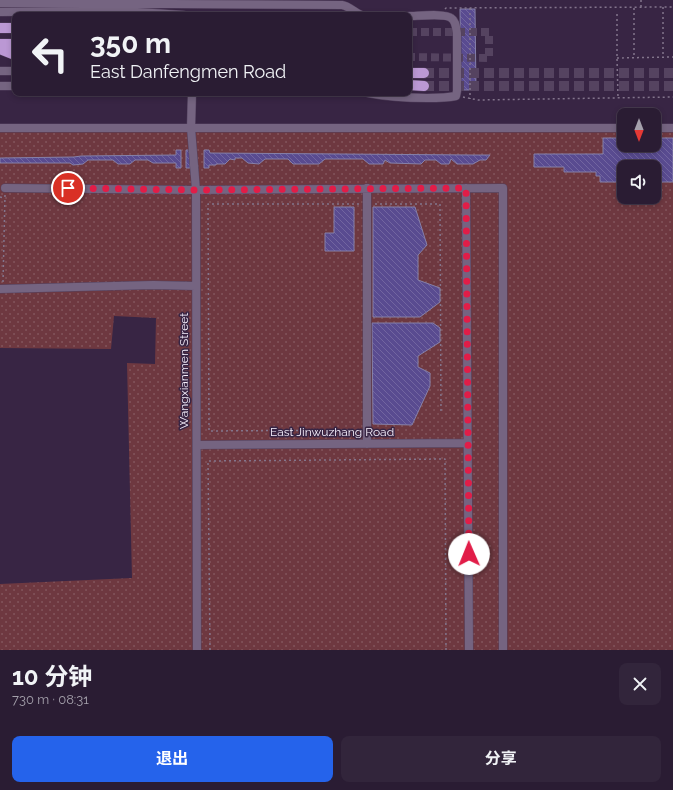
<!DOCTYPE html>
<html lang="zh">
<head>
<meta charset="utf-8">
<style>
  :root { --surface:#2a1c33; --page:#32253b; --text:#f1f3f6; --muted:#a5a1ac; --line:#463a4e; --accent:#2563eb }
  body { margin:0; font-family:Raleway,"Noto Sans SC",sans-serif; background:var(--page); color:var(--text); height:100vh; display:flex; flex-direction:column; font-size:15px; white-space:nowrap }
  * { box-sizing:border-box; margin:0 }
  p { font-size:13px; color:var(--muted) }
  .icon { flex:none; width:22px; height:22px; fill:none; stroke:currentColor; stroke-width:2; stroke-linecap:round; stroke-linejoin:round }
  .map { position:relative; height:650px; overflow:hidden }
  .panel { display:flex; flex-direction:column; background:var(--surface); flex:1 }
  .panel>* { flex:none }
  .guide { position:absolute; left:12px; top:12px; width:400px; height:84px; border-radius:8px; box-shadow:0 2px 6px #0003,0 0 0 1px var(--line); background:#2a1c33; color:var(--text); overflow:hidden }
  .needle { width:26px; rotate:180deg }
  .fabs { position:absolute; left:617px; top:108px; display:grid; gap:8px }
  .fabs a { display:grid; place-items:center; width:44px; height:44px; border-radius:8px; background:var(--surface); box-shadow:0 2px 6px #0003,0 0 0 1px var(--line); font-size:20px }
  .pin { position:absolute; display:grid; place-items:center; width:34px; height:34px; color:#fff; margin:-17px; border:2px solid #fff; border-radius:50%; box-shadow:0 1px 4px #0007 }
  .me { position:absolute; width:44px; margin:-22px; rotate:359deg; stroke-linejoin:round; filter:drop-shadow(0 0 3px #0008) }
  .turn { display:flex; align-items:center; gap:14px; height:84px; padding:0 12px; font-size:18px }
  .turn .icon { width:52px; height:52px; stroke-width:2.5 }
  .turn b { display:block; font-size:28px; line-height:34px }
  .round { display:grid; place-items:center; flex:none; width:42px; height:42px; border-radius:8px; background:var(--page) }
  .headline { display:flex; align-items:center; justify-content:space-between; height:68px; padding:0 12px }
  h1 { font-size:24px; font-weight:700; line-height:30px }
  .primary-button { display:flex; gap:8px; margin-top:auto; padding:8px 12px }
  .primary-button a { flex:1; height:46px; border-radius:8px; background:var(--accent); color:#fff; font-size:16px; font-weight:700; line-height:46px; text-align:center }
  .primary-button a+a { background:var(--page); color:var(--text) }
  .map>svg:first-child { display:block }
</style>
</head>
<body>
<div class="map">
<svg width="673" height="650" viewBox="0 0 673 650">
  <defs>
    <pattern id="park-dots" width="8" height="8" patternUnits="userSpaceOnUse"><rect width="8" height="8" fill="#6e3840"/><path d="M2 2h.1M6 6h.1" fill="none" stroke="#83555c" stroke-width="1.8" stroke-linecap="round"/></pattern>
    <pattern id="building-back-hatch" width="6" height="6" patternUnits="userSpaceOnUse"><rect width="6" height="6" fill="#594b90"/><path d="M-1 5l2 2M0 0l6 6M5-1l2 2" fill="none" stroke="#7265a0"/></pattern>
  </defs>
  <rect width="100%" height="100%" fill="#382544"/>
  <path fill="url(#park-dots)" fill-rule="evenodd" d="M0,125L624,126V145H654V126H673V650H0V584L132,578L127,363L155,364L156,318L114,316L111,349L0,348ZM624,167H654V197H624Z"/>
  <path fill="url(#building-back-hatch)" stroke="#8681a9" d="M460,9H475L476,90H461Z
    M603,138H624V145H654V138H673V182H654V167H624V182H600V176H596V172H564V167H534V154H603Z
    M176,150H181V168H176V163H153L148,160H135L130,164H118L113,160H88L83,164L73,165L70,163H0V158L74,157L81,156L176,155Z
    M186,150H190V168H186Z
    M204,150H209L210,153L472,155H490L486,160H480L473,164H457L451,159L449,164H441L436,160H425L421,164L390,163L385,160L383,164H369L363,159H325L319,164H293L288,159H265L259,164L248,163L242,158H235V160L230,159L225,164H216V165H209V168H204Z
    M334,207H354V251H325V233H334Z
    M373,207H415L427,245L418,255V280L440,288V302L420,317H373Z
    M372,323H433L440,328V342L418,356V367L430,373V386L412,425L373,424Z"/>
  <g fill="none" stroke-linecap="round" stroke-linejoin="round">
    <path stroke="#554360" stroke-width="8" stroke-dasharray="8 4" stroke-linecap="butt" d="M409,32H489V58L409,57"/>
    <path stroke="#554360" stroke-width="10" stroke-dasharray="10 5" stroke-linecap="butt" d="M424,73H673
      M424,86H673"/>
    <defs>
      <path id="minor" d="M0,3L342,5C349,6 354,12 361,15
        M0,12L121,11L184,15
        M0,71H15
        M0,86H15
        M192,93L191,128L196,190L197,650
        M368,93C388,97 407,98 427,98C437,98 446,98 456,96L457,91V33C456,28 456,21 451,18C446,13 417,16 409,16
        M0,128H624
        M654,128H673
        M5,188L196,190L503,188V650
        M367,188V444
        M466,188L469,650
        M0,289L153,285L196,286
        M197,445L468,443"/>
      <path id="major" d="M0,28H15
        M0,44H15
        M0,49L15,55
        M409,73H424
        M409,85L424,86"/>
    </defs>
    <use href="#minor" stroke="#53415e" stroke-width="9"/>
    <use href="#major" stroke="#53415e" stroke-width="11"/>
    <path stroke="#83758c" stroke-width="1.5" stroke-dasharray="2 3" stroke-linecap="butt" d="M641,0V7
      M663,7V57
      M470,8V99
      M634,8V58
      M445,9L446,8L673,7
      M617,14V58L618,98
      M617,58L673,57
      M463,97L478,100L673,97
      M0,197L5,198
      M359,204H208L209,431L359,430
      M375,204H440L441,414
      M3,282L5,195
      M210,650L208,461L445,459L446,650"/>
    <use href="#minor" stroke="#756481" stroke-width="8"/>
    <use href="#major" stroke="#bb98d4" stroke-width="10"/>
  </g>
  <g fill="none" stroke-linecap="round" stroke-linejoin="round">
    <path stroke="#e11d48" stroke-width="7" stroke-dasharray="0 12.6" d="M68,188L196,190L466,188L469,554"/>
  </g>
  <g text-anchor="middle" stroke-width="3" stroke-linejoin="round" paint-order="stroke">
    <g font-size="12" fill="#f7f0fc" stroke="#382544">
      <text transform="translate(184 371) rotate(-90)" y="4">Wangxianmen Street</text>
      <text x="332" y="436">East Jinwuzhang Road</text>
    </g>
  </g>
</svg>
<div class="fabs">
<a><svg class="needle" viewBox="-14 -14 28 28"><path d="M0-13l5 13h-10z" fill="#e53935"/><path d="M0 13l5-13h-10z" fill="#a5a1ac"/></svg></a>
<a><svg class="icon" aria-label="sound" viewBox="0 0 24 24"><path d="M4 9h4l5-4v14l-5-4H4zM17 9q2 3 0 6"/></svg></a>
</div>
<div class="pin" style="left:68px;top:188px;background:#d93025"><svg class="icon" aria-label="arrive" viewBox="0 0 24 24"><path d="M6 21V4h12l-3 4 3 4H6"/></svg></div>
<svg class="me" style="left:469px;top:554px" viewBox="-20 -20 40 40"><circle r="19" fill="#fff"/><path d="M0-13L10 11 0 6-10 11z" fill="#e11d48"/></svg>
<div class="guide">
<div class="turn"><svg class="icon" aria-label="left" viewBox="0 0 24 24"><path d="M17 20v-9H6M10 6l-5 5 5 5"/></svg><div><b>350 m</b>East Danfengmen Road</div></div>
</div>
</div>
<section class="panel">
<div class="headline"><div><h1>10 分钟</h1><p>730 m · 08:31</p></div><a class="round"><svg class="icon" aria-label="close" viewBox="0 0 24 24"><path d="M6 6l12 12M18 6L6 18"/></svg></a></div>
<div class="primary-button"><a>退出</a><a>分享</a></div>
</section>
</body>
</html>
